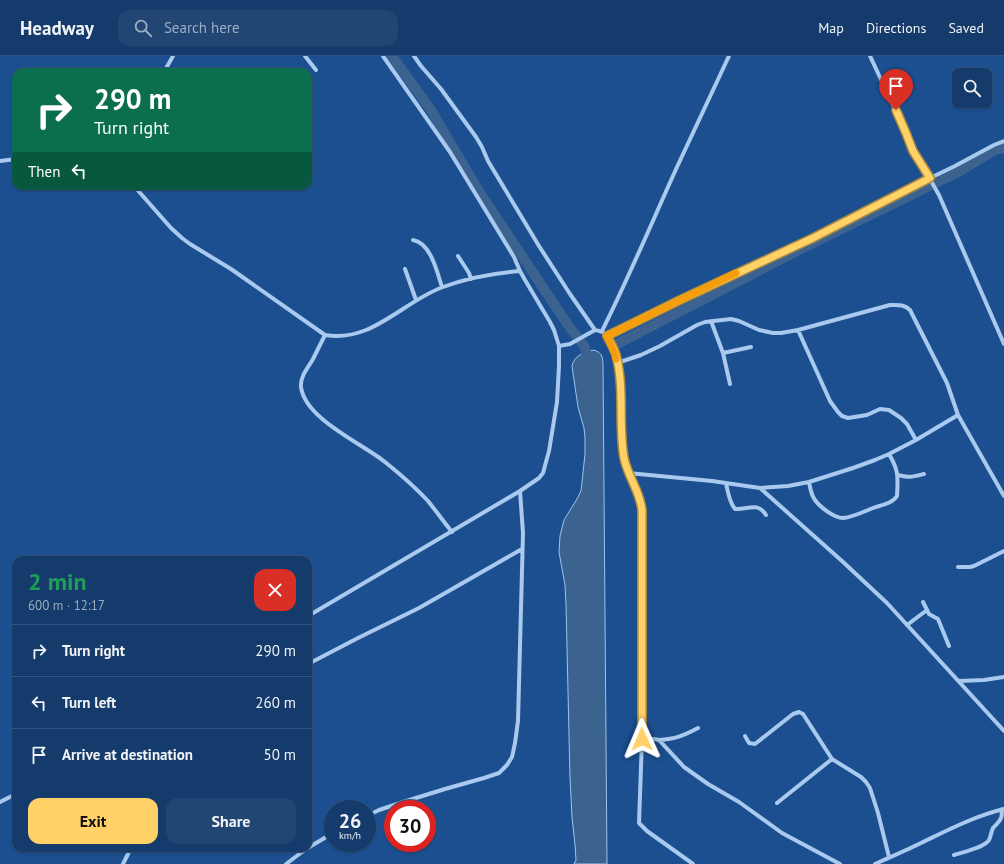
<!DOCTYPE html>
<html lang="en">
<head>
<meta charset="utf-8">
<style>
  :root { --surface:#143b6b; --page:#214673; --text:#f1f3f6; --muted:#9dadc1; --line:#33557e; --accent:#ffd166 }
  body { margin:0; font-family:"PT Sans",sans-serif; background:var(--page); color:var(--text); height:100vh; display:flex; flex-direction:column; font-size:15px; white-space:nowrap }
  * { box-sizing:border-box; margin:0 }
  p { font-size:13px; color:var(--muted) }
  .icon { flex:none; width:22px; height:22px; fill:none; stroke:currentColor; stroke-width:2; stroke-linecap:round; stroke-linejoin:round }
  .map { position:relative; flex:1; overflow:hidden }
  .panel { position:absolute; left:12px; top:500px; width:300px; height:296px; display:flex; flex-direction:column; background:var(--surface); border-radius:12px; box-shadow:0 1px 3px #0004,0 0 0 1px var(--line) }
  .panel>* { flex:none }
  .top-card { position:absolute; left:12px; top:12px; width:300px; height:122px; border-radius:12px; box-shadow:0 1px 3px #0004,0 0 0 1px var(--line); background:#0b6e4f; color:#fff; overflow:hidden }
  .tools { position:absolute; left:952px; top:12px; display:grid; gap:8px }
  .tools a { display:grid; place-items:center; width:40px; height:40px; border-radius:8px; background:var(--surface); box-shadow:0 1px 3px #0004,0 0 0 1px var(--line); font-size:20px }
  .speed { position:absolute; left:324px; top:744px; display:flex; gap:8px; font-size:20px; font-weight:700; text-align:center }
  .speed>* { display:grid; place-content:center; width:52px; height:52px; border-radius:50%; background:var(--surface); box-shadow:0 1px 3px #0004,0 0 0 1px var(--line); line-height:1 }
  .speed small { font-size:10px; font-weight:400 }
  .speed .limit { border:6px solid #d22; background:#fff; color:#111 }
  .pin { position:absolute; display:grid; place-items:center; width:34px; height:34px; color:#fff; margin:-41px -17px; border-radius:50% 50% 50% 0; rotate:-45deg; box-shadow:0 0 4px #0007 }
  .pin .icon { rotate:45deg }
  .me { position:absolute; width:44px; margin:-22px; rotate:359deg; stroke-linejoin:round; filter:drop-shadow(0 0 3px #0008) }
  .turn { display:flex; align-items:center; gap:14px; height:84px; padding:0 16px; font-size:18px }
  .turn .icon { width:52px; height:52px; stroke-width:2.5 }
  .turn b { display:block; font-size:28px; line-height:34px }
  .then { display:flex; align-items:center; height:38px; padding:0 16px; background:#0003; gap:8px; font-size:15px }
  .round { display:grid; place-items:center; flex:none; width:42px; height:42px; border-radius:12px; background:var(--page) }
  .overview { display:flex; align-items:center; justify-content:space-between; height:68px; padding:0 16px }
  h1 { font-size:24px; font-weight:600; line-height:30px; color:#1e9e55 }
  .cta { display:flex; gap:8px; margin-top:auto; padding:8px 16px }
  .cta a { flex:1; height:46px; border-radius:12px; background:var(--accent); color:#111; font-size:16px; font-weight:600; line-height:46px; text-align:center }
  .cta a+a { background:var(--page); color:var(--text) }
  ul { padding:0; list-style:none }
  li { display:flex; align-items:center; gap:12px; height:52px; padding:0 16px; border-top:1px solid var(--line) }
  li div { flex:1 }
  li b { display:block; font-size:15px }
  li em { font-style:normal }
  header { display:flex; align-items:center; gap:24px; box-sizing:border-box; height:56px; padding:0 20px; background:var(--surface); border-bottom:1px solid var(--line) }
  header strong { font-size:19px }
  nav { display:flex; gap:22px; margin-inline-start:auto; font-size:14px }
  .search { width:280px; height:36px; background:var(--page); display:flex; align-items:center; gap:10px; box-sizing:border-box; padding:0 14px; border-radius:12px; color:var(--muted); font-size:15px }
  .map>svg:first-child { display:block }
</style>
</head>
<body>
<header>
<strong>Headway</strong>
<div class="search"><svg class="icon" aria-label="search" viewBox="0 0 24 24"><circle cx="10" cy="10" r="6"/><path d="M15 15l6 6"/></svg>Search here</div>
<nav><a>Map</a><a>Directions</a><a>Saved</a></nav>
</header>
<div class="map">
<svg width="1004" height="808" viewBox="0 0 1004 808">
  <rect width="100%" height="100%" fill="#1b4f8f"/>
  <path fill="#3c6290" stroke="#9cc4f0" d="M593,294C603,296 603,303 603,311L607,808H574L576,804L575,789L572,761L570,722L566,548L565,529L559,496L560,480L564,464L577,443L581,435L585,398V382L584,372L578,351L572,310C574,300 584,296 593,294Z"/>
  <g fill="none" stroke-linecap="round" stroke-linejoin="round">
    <path stroke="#3c6290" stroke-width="10" d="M392,0L431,54L480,137L568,269L584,290L586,295V308
      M617,288L807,190L960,115L995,94L1004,92"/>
    <path stroke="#a9c9ee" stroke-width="4" d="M305,0L316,14
      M383,0L450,96L514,201L520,215
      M414,0L421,10L441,33L476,81L482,91L488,105L539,190L570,238L595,274
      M870,0L906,77L913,95L931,125L939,139L1004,288
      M164,16L173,0
      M0,105L16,103
      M134,130L171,172L182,182L190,188L231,213L325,279C321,287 317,295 313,303C308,312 300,320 301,331C305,363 363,388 385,406C400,418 415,431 428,445C436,455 444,466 452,476
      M413,184C431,187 437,216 442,231
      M458,200L469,217L471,223
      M405,213L416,244
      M711,265L723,297L730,328
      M798,274L830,345L838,356L842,360L848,362L867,359L880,353L889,354L901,362L907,368L916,384
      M602,275C629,221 652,166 677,111C694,74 712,37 729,0
      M607,280L679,244L813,182L930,122L955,110L994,89L1004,85
      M559,290L570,288L595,274C600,275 603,275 606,279C609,282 610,286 612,290C627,324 618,365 624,402C628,420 640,435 643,454L642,683L639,767L647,775L693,808
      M723,297L751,291
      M617,307L641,299L660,290L697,269L705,266L731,263L739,265L759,274L773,277H781L798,274L890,249C898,249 904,248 910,254L947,327L958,359
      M628,417L712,425L760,432L788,430L809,426L853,412L875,404L889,398L916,384L958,359L1004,440
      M898,419C910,422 912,421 924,418
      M809,426C810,431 811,439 815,444C820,451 834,462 843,462C853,461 863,456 873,452C881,449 892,448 897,440C898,421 899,415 889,398
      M726,427C728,436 729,446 735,453C748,454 757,445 766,459
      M760,432L842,505L887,547L1004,675
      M958,511H970L974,510L1004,495
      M923,546L927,554
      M308,560L520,435L539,422L543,417L549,395L557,346L559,310V290L554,274L550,266L525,224L520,215C495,217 467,222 443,231C402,246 372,287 325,279
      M907,569L927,554L929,558L938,563L949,590
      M308,610L310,607L358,582L419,552L522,493
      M959,625L984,624L1004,621
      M745,680L749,687L755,688L793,658L799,656L803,658L832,703L861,721L866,726L870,732L878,757L889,801
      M642,683H654L659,684L684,711L708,728L739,746L782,777L840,808
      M659,684C675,683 683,680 698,672
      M0,746L16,738
      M777,747L832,703
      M367,760L379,754L403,746L445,733L484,722L499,717L507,709L512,701L515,687L518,665L523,477L520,435
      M954,799C963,796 984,792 989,784C991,780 991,776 993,772C1000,764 1002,765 1002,753
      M123,808L131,792
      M286,808L306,793L333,777
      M875,808C890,801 905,795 921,787C948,774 975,760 1004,753"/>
  </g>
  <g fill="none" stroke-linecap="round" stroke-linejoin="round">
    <defs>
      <path id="route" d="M642,683V454C640,435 628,421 624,402C618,368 625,333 616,299C614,292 610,286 607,280L680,244L813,182L930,122L913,95L906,77L896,54"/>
    </defs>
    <use href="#route" stroke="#a68842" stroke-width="10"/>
    <use href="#route" stroke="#ffd166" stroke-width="7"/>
    <path stroke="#f59e0b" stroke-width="7" d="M616,303L615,298L607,280L680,244L736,217"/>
  </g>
</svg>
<div class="tools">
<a><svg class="icon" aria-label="search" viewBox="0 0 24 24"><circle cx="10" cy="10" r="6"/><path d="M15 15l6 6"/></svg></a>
</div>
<div class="speed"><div>26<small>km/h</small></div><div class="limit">30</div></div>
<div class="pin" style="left:896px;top:54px;background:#d93025"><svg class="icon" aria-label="arrive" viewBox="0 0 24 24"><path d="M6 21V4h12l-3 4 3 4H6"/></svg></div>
<svg class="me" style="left:642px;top:683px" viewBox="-20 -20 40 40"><path d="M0-17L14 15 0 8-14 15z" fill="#ffd166" stroke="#fff" stroke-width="4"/></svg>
<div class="top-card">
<div class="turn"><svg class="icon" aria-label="right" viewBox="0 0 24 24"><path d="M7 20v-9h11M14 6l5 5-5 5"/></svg><div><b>290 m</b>Turn right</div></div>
<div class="then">Then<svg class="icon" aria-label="left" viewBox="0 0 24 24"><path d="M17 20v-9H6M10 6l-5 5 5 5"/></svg></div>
</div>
<section class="panel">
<div class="overview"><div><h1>2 min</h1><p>600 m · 12:17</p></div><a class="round" style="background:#d93025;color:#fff"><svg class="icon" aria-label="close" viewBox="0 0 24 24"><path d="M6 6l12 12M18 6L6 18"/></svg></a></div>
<ul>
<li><svg class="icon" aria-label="right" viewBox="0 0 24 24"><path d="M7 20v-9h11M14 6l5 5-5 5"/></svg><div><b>Turn right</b></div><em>290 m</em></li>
<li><svg class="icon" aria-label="left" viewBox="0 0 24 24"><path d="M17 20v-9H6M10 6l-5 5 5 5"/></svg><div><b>Turn left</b></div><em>260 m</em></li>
<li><svg class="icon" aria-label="arrive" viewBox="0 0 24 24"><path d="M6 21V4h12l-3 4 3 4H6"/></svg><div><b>Arrive at destination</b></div><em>50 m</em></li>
</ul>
<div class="cta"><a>Exit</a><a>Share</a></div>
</section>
</div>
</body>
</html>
